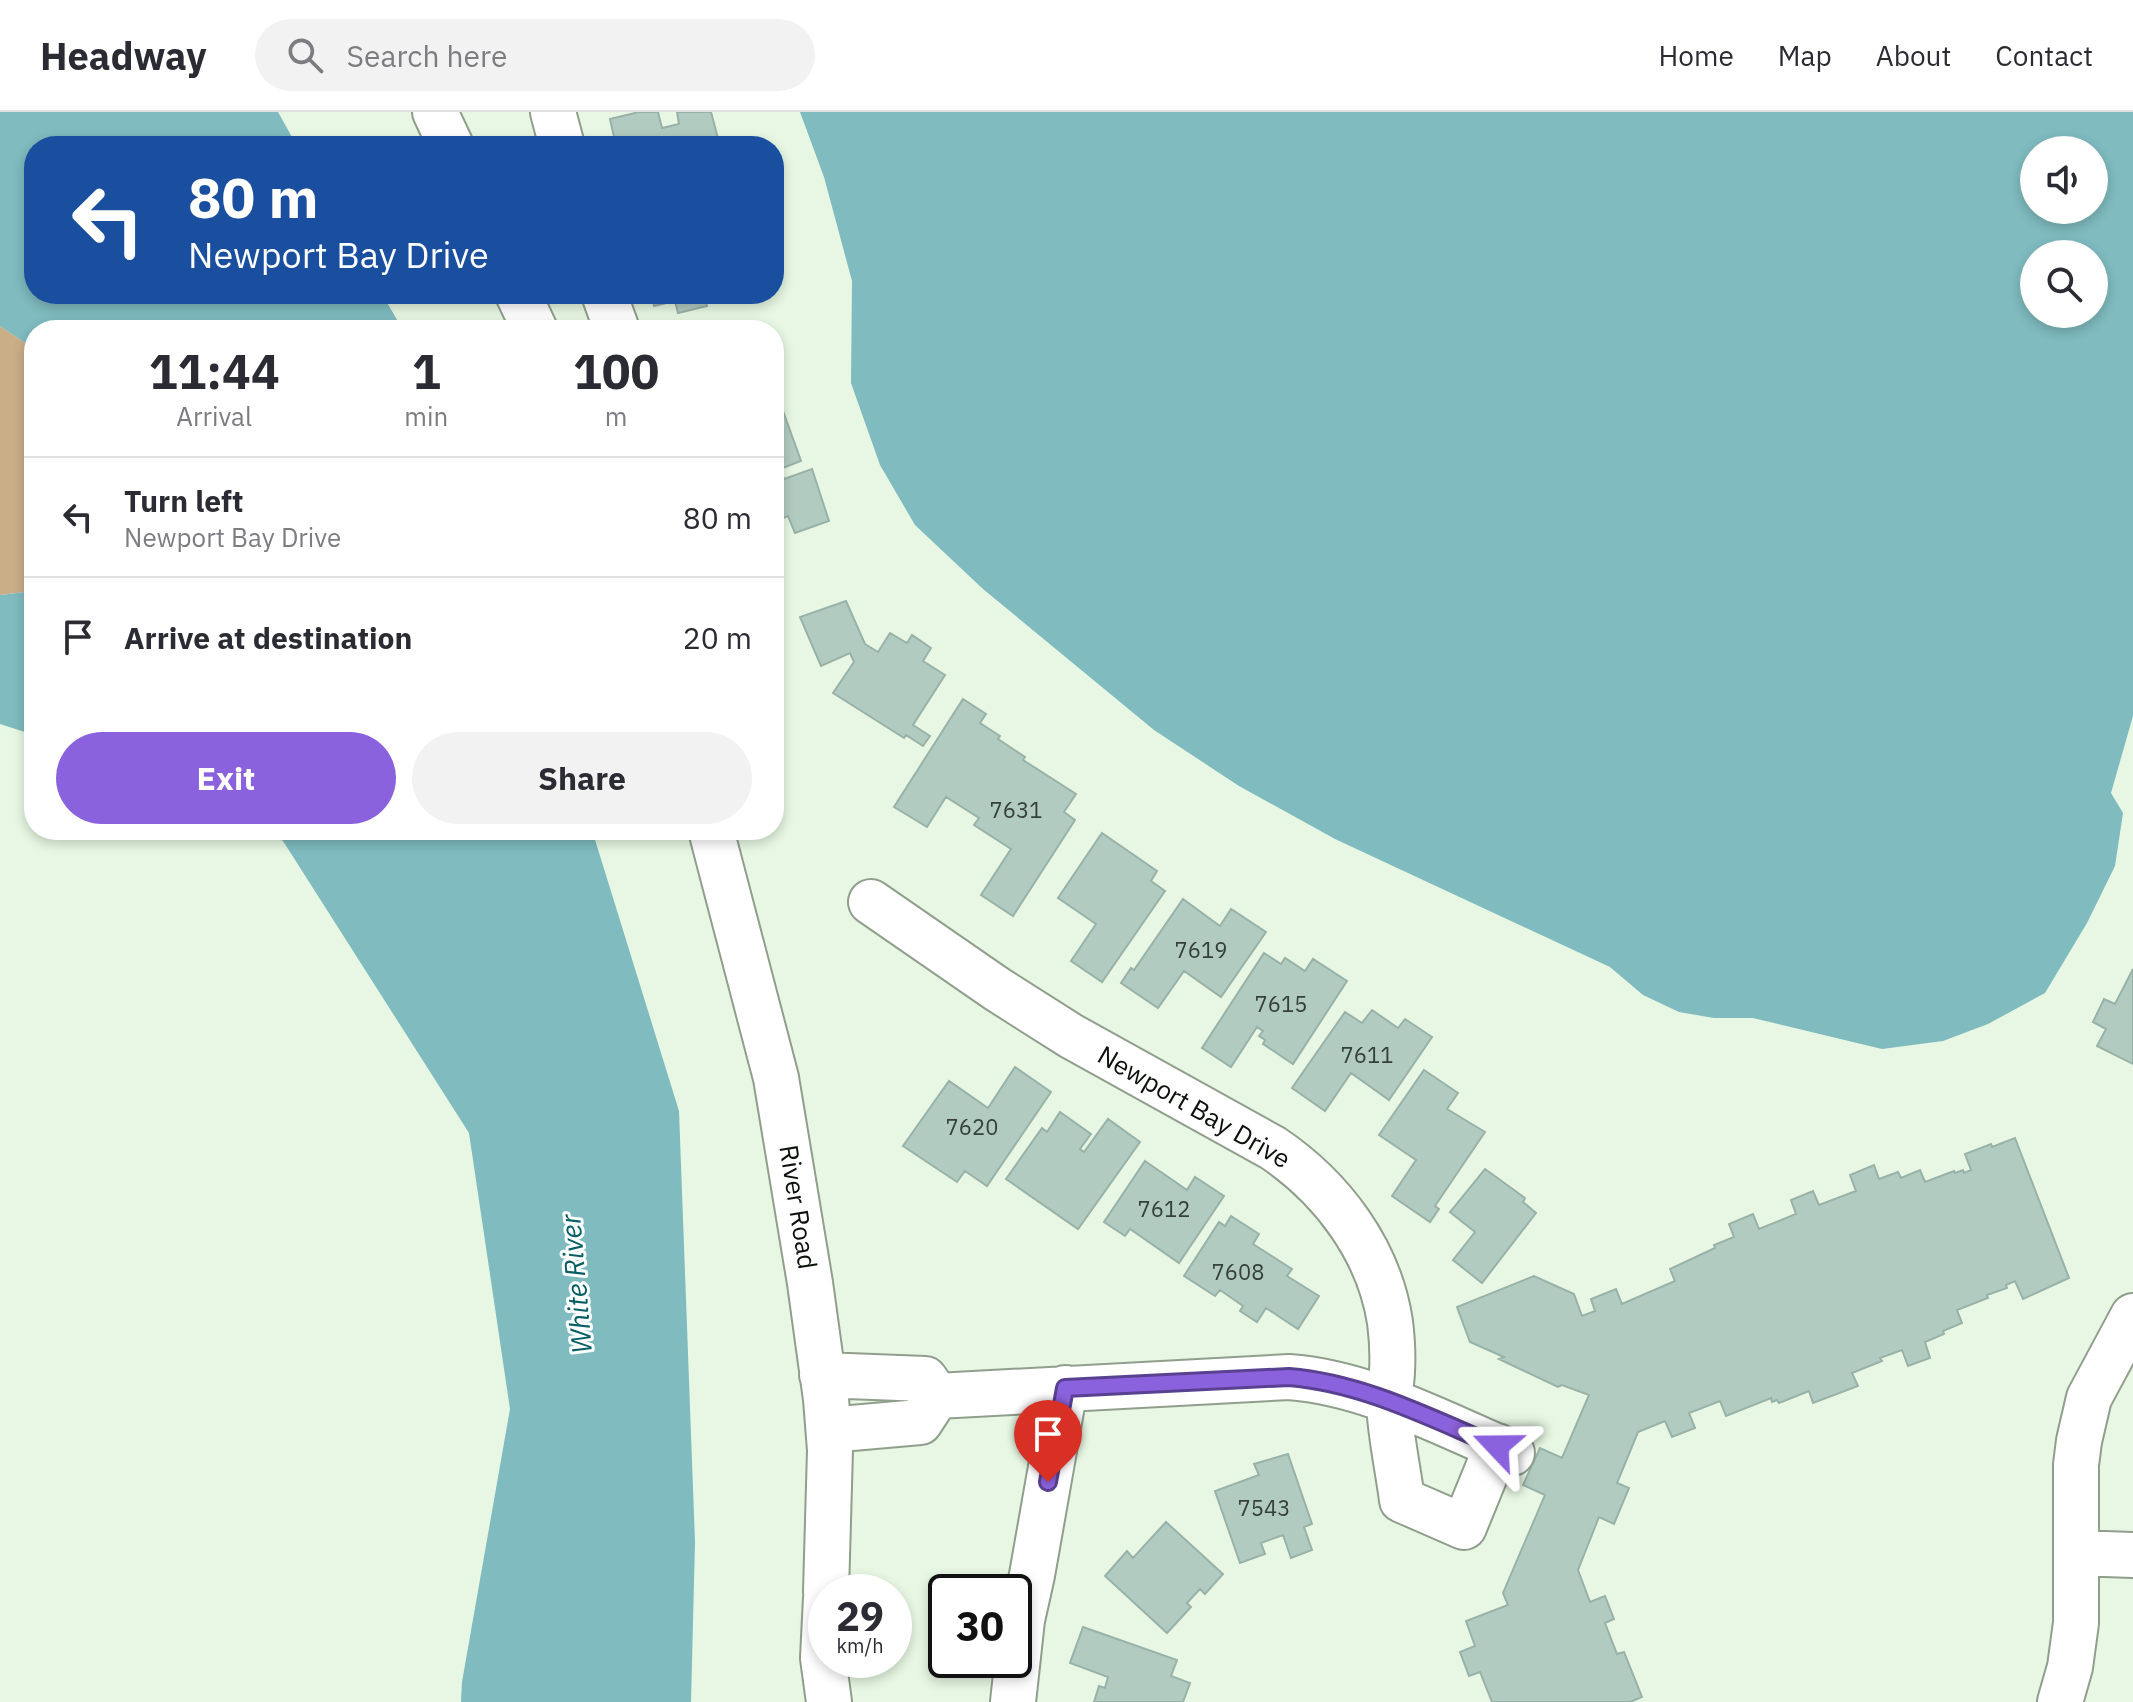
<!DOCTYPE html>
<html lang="en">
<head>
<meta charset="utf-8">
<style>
  :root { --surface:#fff; --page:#f2f2f3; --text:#2b2b33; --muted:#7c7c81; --line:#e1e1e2; --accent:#8b62dd }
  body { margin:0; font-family:"IBM Plex Sans",sans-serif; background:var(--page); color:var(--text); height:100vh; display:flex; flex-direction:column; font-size:30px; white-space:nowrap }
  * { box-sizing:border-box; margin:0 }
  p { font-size:26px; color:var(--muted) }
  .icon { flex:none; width:44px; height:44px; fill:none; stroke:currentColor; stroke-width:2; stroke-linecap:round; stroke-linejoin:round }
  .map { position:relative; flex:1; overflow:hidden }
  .panel { position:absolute; left:24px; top:208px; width:760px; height:520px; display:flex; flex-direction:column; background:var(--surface); border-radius:32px; box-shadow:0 4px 12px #0003 }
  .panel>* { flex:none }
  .top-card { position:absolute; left:24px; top:24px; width:760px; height:168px; border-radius:32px; box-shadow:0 4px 12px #0003; background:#1a4fa0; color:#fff; overflow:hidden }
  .tools { position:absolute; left:2020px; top:24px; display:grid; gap:16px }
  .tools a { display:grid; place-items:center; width:88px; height:88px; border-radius:50%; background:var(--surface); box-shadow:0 4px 12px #0003; font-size:40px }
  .speed { position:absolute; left:808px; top:1462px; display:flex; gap:16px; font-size:40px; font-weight:700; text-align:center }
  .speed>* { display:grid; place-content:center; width:104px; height:104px; border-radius:50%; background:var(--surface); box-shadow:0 4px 12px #0003; line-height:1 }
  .speed small { font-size:20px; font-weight:400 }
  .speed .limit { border:4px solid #111; border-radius:12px; background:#fff; color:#111 }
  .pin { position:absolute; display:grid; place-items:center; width:68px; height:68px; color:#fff; margin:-82px -34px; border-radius:50% 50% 50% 0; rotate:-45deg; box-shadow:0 0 8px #0007 }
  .pin .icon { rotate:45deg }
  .me { position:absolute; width:88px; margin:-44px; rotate:293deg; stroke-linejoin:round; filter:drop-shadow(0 0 6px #0008) }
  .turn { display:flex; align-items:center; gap:28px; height:168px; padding:0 32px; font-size:36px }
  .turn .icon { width:104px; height:104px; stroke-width:2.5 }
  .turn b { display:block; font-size:56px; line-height:68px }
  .eta { display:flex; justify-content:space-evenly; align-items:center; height:136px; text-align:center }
  .eta b { font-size:48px; font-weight:700; line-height:56px }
  .action { display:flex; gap:16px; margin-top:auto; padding:16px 32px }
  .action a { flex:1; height:92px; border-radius:48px; background:var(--accent); color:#fff; font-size:32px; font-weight:700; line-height:92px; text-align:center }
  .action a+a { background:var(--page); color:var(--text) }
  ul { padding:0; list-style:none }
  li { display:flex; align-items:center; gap:24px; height:120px; padding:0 32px; border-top:2px solid var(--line) }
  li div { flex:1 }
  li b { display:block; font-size:30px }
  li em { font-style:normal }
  header { display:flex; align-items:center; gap:48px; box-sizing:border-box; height:112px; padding:0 40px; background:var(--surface); border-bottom:2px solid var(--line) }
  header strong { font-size:38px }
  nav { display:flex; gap:44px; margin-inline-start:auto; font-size:28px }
  .search { width:560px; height:72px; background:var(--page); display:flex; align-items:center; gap:20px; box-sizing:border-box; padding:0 28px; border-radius:44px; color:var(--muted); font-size:30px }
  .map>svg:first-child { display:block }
</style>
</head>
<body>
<header>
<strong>Headway</strong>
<div class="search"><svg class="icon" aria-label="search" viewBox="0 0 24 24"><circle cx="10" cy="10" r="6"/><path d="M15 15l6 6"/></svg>Search here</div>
<nav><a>Home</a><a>Map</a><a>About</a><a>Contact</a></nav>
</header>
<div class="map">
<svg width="2133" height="1590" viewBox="0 0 2133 1590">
  <rect width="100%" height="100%" fill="#e7f7e3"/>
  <path fill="#caae87" d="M0,214L30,234L34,248V479L0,483Z"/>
  <path fill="#7fbbbf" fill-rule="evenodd" d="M0,0H278L297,34H34V182H382L403,218H34V248L30,234L0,214Z
    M800,0H2133V604L2111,681L2123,701L2115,754L2087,811L2045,881L1988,912L1943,929L1882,937L1753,906H1714L1679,900L1643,883L1610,855L1335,727L1239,674L1154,618L983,477L915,413L880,353L851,271L852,169L824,65ZM2034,38H2094V98H2034ZM2034,142H2094V202H2034Z
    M34,479V623L0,612V483Z
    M266,718H592L679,999L695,1430L691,1590H461L462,1570L510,1297L469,1021L283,729Z"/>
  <path fill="#b1cbc1" stroke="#99b2a8" stroke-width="2" d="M639,0H658L662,16L679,12L677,0H711L720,34H616L610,7Z
    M652,182H704L707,194L678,201L675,189L654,194Z
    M779,288L801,349L780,357L784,367L812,357L829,409L795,421L788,404L774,410V290Z
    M846,489L865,532L878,540L890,521L907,531L912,523L931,536L923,549L945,563L913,613L930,624L923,634L906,623L904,626L833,581L854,550L850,541L821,554L800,505Z
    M963,587L986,602L980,611L1000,624L998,627L1025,645L1023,648L1076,682L1064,700L1075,708L1013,804L981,783L1011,737L974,713L979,706L946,685L927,715L894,695Z
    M1102,721L1157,759L1151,769L1165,779L1102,870L1071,849L1096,812L1058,786Z
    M1183,787L1220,814L1231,797L1266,820L1221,885L1184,859L1158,896L1121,871L1131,856L1134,858Z
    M1264,841L1281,852L1285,846L1305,859L1313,847L1347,869L1293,952L1263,932L1265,928L1259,924L1263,919L1257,915L1231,955L1202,936Z
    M2133,857V952L2097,934L2106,917L2093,910L2104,887L2115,892Z
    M1372,898L1398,916L1405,907L1432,925L1389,988L1351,961L1325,999L1292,976L1345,900L1362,911Z
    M1015,955L1051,980L987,1074L965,1059L957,1070L903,1034L949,969L988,996Z
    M1424,958L1458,981L1447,997L1485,1020L1435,1094L1439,1097L1430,1110L1392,1084L1416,1048L1379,1023Z
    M1060,1000L1091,1022L1080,1037L1084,1040L1108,1007L1140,1030L1078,1117L1006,1067L1042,1016L1047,1020Z
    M2015,1026L2069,1166L2023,1187L2015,1169L2006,1173L2007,1176L1987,1183L1988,1186L1957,1198L1962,1211L1943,1219L1944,1222L1925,1230L1930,1246L1908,1254L1902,1238L1880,1246L1882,1249L1852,1261L1858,1274L1813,1291L1809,1279L1779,1291L1777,1288L1772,1290L1771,1286L1726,1304L1720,1289L1689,1301L1695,1316L1672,1325L1665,1309L1638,1320L1617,1371L1629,1376L1614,1412L1599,1405L1578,1458L1590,1490L1605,1484L1614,1507L1605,1511L1617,1542L1624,1540L1642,1585L1630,1590H1492L1480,1560L1469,1564L1460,1540L1475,1534L1466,1509L1508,1493L1503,1481L1545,1383L1523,1373L1540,1336L1562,1346L1589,1283L1562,1273L1558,1275L1499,1247L1504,1245L1470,1230L1457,1195L1534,1164L1574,1182L1582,1204L1595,1199L1591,1187L1616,1177L1622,1192L1675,1169L1670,1157L1715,1136L1714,1133L1734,1125L1729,1112L1753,1102L1759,1117L1796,1102L1791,1088L1813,1079L1819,1093L1856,1079L1850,1063L1874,1053L1879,1067L1898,1060L1901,1066L1920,1058L1925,1070L1954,1059L1955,1061L1963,1058L1964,1061L1971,1058L1965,1042L1991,1032L1992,1035Z
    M1145,1049L1187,1078L1195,1065L1224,1084L1179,1151L1130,1117L1125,1124L1104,1110Z
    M1485,1057L1525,1086L1523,1090L1536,1101L1482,1171L1453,1148L1475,1120L1450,1100Z
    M1231,1104L1259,1122L1253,1132L1292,1157L1287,1164L1319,1184L1298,1217L1266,1196L1257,1210L1240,1199L1243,1194L1220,1178L1215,1184L1184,1164L1219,1110L1225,1114Z
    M1288,1342L1312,1412L1304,1415L1312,1438L1291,1446L1283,1423L1261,1431L1265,1442L1240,1451L1215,1379L1259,1363L1254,1352Z
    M1166,1410L1223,1462L1205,1482L1200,1477L1187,1491L1191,1495L1167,1521L1105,1464L1127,1439L1133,1446Z
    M1083,1515L1177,1548L1171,1564L1190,1571L1183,1590H1094L1099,1574L1105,1576L1108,1565L1070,1551Z"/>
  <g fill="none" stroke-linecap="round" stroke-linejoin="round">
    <defs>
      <path id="minor" d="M435,0L451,34
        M553,0L562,34
        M518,182L535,218
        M604,182L617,218
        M711,718L776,966L810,1171L826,1287L830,1338L826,1480
        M871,790L997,877L1071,924L1273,1036C1332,1076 1379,1138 1390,1210C1392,1226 1393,1243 1392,1259C1392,1269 1389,1280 1389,1290C1390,1322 1398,1356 1402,1388L1464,1415L1497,1334
        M822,1263L925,1267L937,1284
        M937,1284L1289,1265C1368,1271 1440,1311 1512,1341
        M829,1318L920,1310L937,1284
        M2076,1441L2133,1443
        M826,1486L823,1546L829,1590
        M1013,1590L1022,1508L1032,1463L1065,1276
        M2060,1590L2070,1555L2076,1511V1353L2079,1329L2089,1286L2133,1204"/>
    </defs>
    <use href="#minor" stroke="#909e8c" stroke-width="48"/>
    <use href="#minor" stroke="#fff" stroke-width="44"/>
  </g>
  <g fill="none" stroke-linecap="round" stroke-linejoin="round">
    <defs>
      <path id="route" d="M1048,1370L1065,1276L1289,1265C1363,1271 1430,1306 1497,1334"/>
    </defs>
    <use href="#route" stroke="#5a4090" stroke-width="20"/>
    <use href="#route" stroke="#8b62dd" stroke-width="14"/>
  </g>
  <g text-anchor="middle" stroke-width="6" stroke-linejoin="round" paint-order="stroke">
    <g font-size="22" fill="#354038">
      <text x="1016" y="706">7631</text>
      <text x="1201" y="846">7619</text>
      <text x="1281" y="900">7615</text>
      <text x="1367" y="951">7611</text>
      <text x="972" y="1023">7620</text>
      <text x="1164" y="1105">7612</text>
      <text x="1238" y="1168">7608</text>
      <text x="1264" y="1404">7543</text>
    </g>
    <g font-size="26" fill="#0c110b" stroke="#fefefe">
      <text transform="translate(1194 995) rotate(30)" y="9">Newport Bay Drive</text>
      <text transform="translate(798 1095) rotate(81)" y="9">River Road</text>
    </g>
    <g font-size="28" font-style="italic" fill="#045e63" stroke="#fefefe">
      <text transform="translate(576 1172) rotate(-95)" y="10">White River</text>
    </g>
  </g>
</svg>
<div class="tools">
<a><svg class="icon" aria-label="sound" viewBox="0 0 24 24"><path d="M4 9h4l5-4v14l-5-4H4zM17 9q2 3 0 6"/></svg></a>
<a><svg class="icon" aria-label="search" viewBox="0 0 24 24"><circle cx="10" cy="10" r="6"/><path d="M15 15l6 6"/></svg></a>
</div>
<div class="speed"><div>29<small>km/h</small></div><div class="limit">30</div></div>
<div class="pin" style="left:1048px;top:1370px;background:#d93025"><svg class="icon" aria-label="arrive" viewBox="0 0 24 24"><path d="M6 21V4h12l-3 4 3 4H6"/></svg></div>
<svg class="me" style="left:1497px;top:1334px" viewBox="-20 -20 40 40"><path d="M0-17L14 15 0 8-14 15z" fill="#8b62dd" stroke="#fff" stroke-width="4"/></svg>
<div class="top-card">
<div class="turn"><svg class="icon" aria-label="left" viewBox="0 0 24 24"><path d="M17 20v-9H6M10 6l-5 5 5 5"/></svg><div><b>80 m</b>Newport Bay Drive</div></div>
</div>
<section class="panel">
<div class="eta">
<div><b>11:44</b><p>Arrival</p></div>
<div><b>1</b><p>min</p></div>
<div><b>100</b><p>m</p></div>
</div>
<ul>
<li><svg class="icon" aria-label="left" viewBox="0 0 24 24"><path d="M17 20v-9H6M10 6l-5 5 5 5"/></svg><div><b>Turn left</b><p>Newport Bay Drive</p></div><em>80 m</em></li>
<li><svg class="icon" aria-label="arrive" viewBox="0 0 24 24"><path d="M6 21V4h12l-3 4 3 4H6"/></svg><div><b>Arrive at destination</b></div><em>20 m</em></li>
</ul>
<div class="action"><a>Exit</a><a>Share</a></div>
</section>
</div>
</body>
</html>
